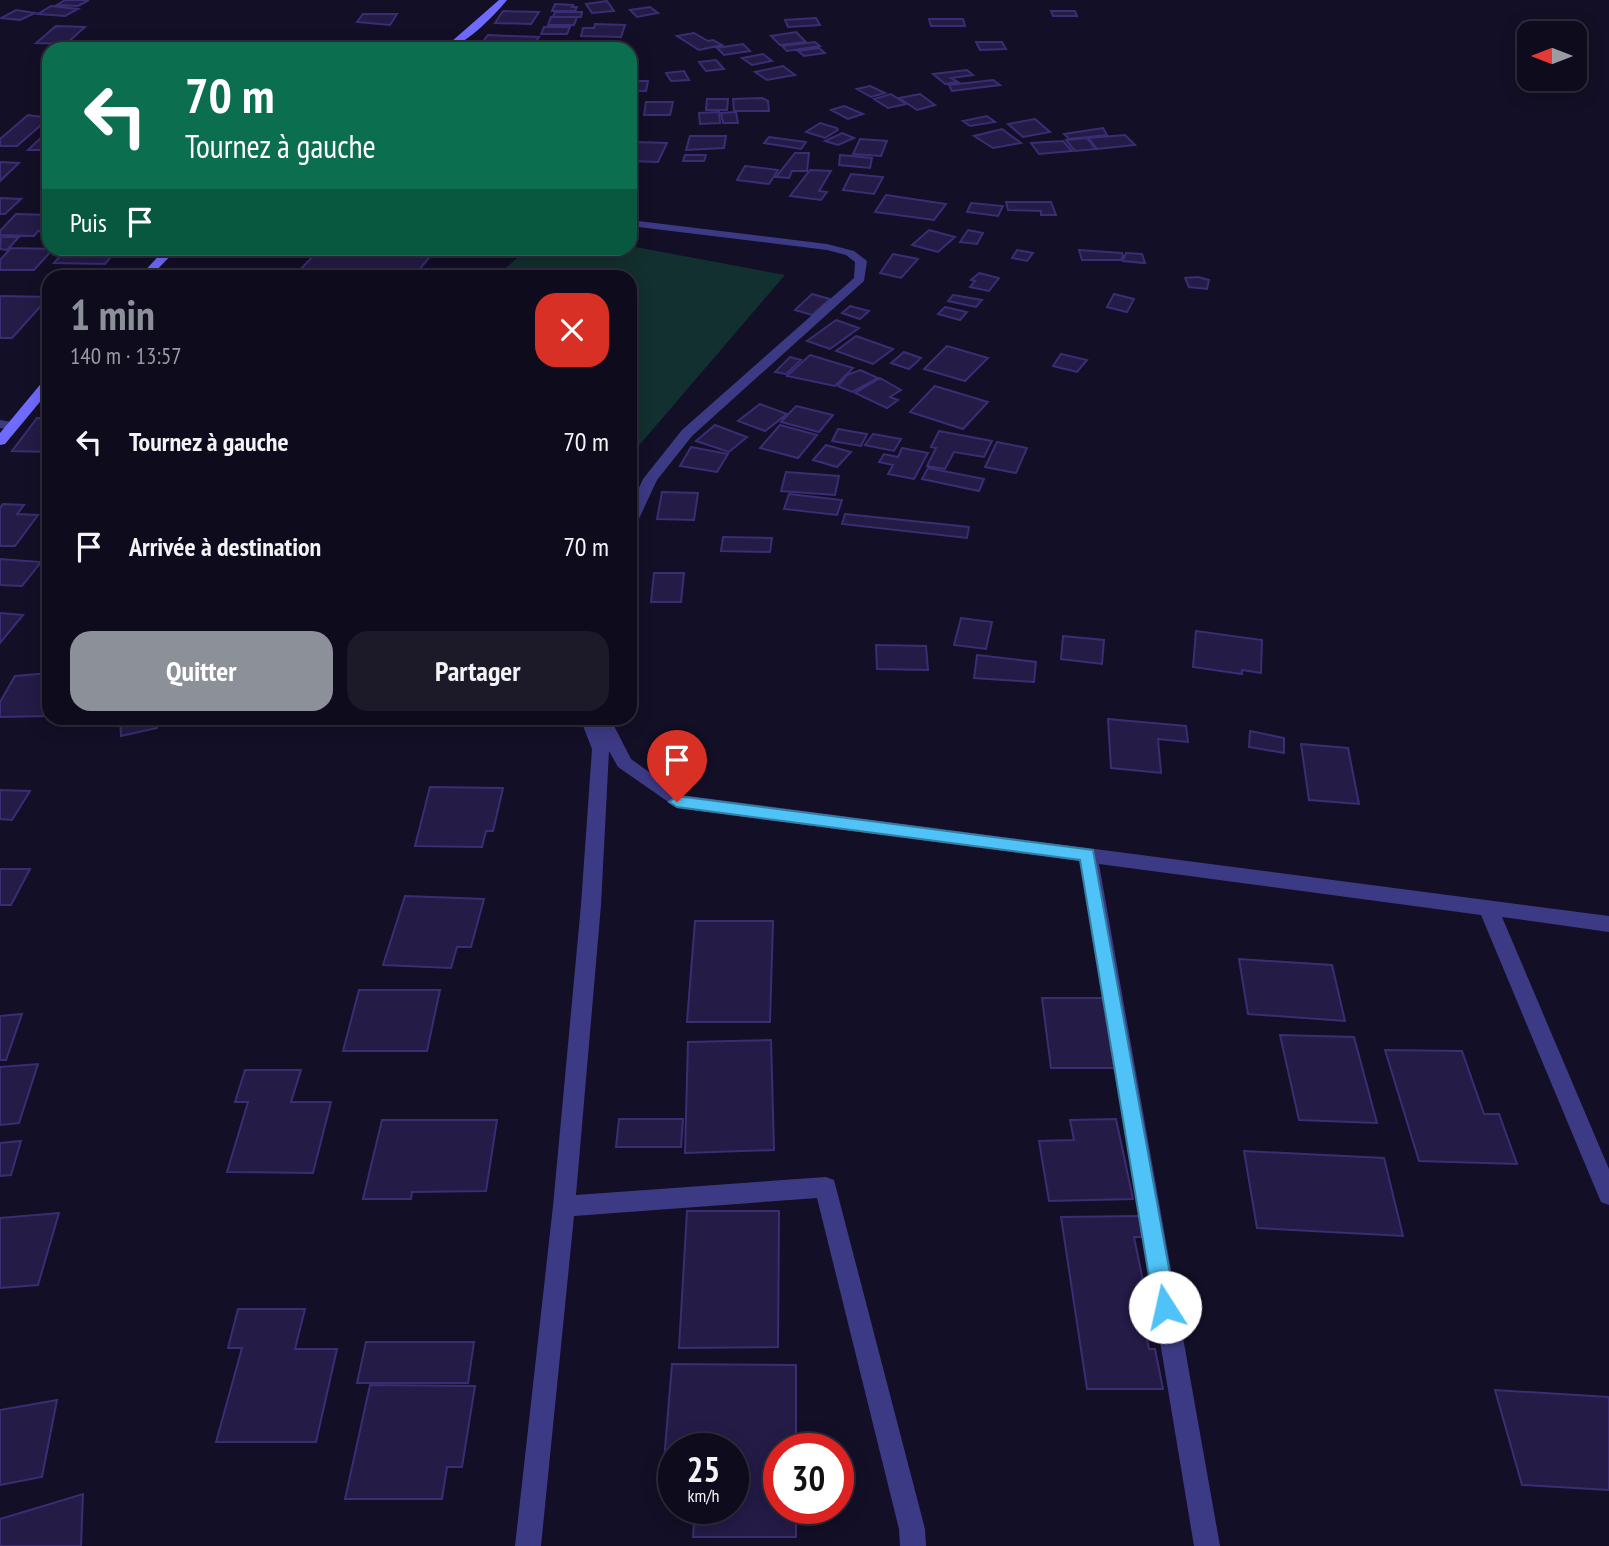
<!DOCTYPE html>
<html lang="fr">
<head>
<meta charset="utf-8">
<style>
  :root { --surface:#0e0b1c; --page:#1c1929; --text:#f1f3f6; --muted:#9b9ba3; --line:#2e2b3b; --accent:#8c9099 }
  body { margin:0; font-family:"PT Sans Narrow",sans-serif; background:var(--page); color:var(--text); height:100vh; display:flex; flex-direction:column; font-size:26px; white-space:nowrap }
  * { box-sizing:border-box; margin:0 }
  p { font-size:23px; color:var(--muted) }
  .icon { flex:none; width:38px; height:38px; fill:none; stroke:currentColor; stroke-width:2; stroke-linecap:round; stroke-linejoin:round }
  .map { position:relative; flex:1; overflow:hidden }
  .sheet { position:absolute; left:42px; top:270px; width:595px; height:455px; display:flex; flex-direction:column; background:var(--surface); border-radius:21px; box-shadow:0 4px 18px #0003,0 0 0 2px var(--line) }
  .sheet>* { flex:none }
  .banner { position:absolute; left:42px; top:42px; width:595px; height:214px; border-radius:21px; box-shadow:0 4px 18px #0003,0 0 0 2px var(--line); background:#0b6e4f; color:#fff; overflow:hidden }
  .needle { width:46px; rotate:270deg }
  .controls { position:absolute; left:1517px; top:21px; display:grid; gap:14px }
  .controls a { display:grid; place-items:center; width:70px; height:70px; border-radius:14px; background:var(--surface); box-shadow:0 4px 18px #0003,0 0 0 2px var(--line); font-size:35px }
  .speed { position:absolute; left:658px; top:1433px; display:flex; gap:14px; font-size:35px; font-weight:700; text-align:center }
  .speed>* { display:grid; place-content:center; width:91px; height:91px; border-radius:50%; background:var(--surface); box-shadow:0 4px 18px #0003,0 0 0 2px var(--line); line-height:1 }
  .speed small { font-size:18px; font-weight:400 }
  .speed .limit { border:10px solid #d22; background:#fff; color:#111 }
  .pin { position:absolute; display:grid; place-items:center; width:60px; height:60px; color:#fff; margin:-72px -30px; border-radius:50% 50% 50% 0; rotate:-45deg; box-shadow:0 0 7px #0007 }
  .pin .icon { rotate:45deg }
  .me { position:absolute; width:77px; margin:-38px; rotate:350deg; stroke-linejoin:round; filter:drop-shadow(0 0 5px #0008) }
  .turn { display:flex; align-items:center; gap:24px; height:147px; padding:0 28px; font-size:32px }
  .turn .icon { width:91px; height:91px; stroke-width:2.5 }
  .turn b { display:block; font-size:49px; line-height:60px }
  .then { display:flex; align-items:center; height:66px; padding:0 28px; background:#0003; gap:14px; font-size:26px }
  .round { display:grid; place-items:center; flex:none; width:74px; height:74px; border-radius:21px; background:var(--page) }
  .head { display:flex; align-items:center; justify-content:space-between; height:119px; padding:0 28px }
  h1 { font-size:42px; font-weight:800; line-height:52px; color:var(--accent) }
  .cta { display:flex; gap:14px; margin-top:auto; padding:14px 28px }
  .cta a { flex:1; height:80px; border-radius:21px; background:var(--accent); color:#fff; font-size:28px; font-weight:800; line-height:80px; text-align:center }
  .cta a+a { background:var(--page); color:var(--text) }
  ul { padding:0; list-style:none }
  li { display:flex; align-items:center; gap:21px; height:105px; padding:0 28px }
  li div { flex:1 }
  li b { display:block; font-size:26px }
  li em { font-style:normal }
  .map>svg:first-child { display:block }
</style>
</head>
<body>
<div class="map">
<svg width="1609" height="1546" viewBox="0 0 1609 1546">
  <rect width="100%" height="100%" fill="#130f26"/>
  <path fill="#12302f" d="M630,246L785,275L630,456V276H496L528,249Z"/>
  <path fill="#241b47" stroke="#3b2d73" stroke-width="2" d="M65,0H89L78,6L57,5Z
    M607,1L614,11L592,13L586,4Z
    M555,4L573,5L572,7H577L575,11H552Z
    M51,6L78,9L65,16L38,14Z
    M650,7L658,13L637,17L630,10Z
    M16,10L35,13L20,20L1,18Z
    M503,11L539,12L531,24L495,23Z
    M1051,11H1075L1077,16H1053Z
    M555,12H582L581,17H553Z
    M363,14H397L390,25L357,22Z
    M551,17H577L574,25H548Z
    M816,18L820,25L788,27L785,20Z
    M929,19H963L965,26H931Z
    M595,24L625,25L621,37L581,36L583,28H594Z
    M56,26L85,27L66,44L36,43Z
    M544,27H570L567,34H541Z
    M796,32L806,42L780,45L771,36Z
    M694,33L708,41L713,40L722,45L699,50L677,36Z
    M488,35L512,36L539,37L535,43L481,44Z
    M815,42L820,46L787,51L782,46Z
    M976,42H1002L1006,49L980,50Z
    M463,43L486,44L499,48L459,49Z
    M743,44L750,51L724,55L717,48Z
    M819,48L825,53L804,56L798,51Z
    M763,54L772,61L752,65L742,58Z
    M716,60L724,69L706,71L699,62Z
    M783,66L795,75L767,80L755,72Z
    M967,70L973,75L951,78L958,82L945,84L933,74Z
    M684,71L689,80L671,81L666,73Z
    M993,80L1000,85L952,91L949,85Z
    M630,81H648L646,91H630Z
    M870,86L885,93L871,97L857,89Z
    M891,94L906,104L888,108L874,99Z
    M920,94L935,105L917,110L899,98Z
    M762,98L768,101L769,111H734L733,99Z
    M707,99H728L727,110H706Z
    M646,102H673L670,115H644Z
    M844,106L863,114L848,119L831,110Z
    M719,112L720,123L700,124L699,113Z
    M736,112L738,123H723L721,113Z
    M28,115L49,118L17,146H0V139Z
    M987,116L995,122L970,126L963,121Z
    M1035,119L1050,132L1023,137L1008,124Z
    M820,123L837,128L838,130L825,138L806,132Z
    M1103,128L1107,135L1069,139L1064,134Z
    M1002,129L1021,143L993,148L974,136Z
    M49,130V150H28Z
    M842,133L854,138L838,145L825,141Z
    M1125,135L1135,145L1097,149L1088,138Z
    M690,136H726L724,148L686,150Z
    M769,137L806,142L801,149L764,143Z
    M1087,138L1096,149L1075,151L1066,140Z
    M860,139L887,141L881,156L853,154Z
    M1063,141L1072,151L1039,154L1031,143Z
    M636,142L667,143L658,162L630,161Z
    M795,153H809L807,171H792L789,178L776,177Z
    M685,155H706L704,161H683Z
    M840,155L872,158L870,168L839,165Z
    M0,162L19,163L0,181Z
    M745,166L778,170L769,184L737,180Z
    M810,170L831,171L819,191L827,192L821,200L790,196Z
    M851,174L883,177L874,194L843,190Z
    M886,195L946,204L934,220L875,212Z
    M0,198L21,199L5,214H0Z
    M1006,202H1051L1056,215H1041V211L1008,210Z
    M971,203L1003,206L998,216L967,212Z
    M16,214L49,215V232L38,231L34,236L0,235V231Z
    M929,230L955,237L938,252L912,245Z
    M968,230L983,233L977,244L960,242Z
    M1,237H19L7,250L0,249Z
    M11,248L53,249L34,270H0V260Z
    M67,248H118L105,264L54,263Z
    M321,248H437L414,276H294Z
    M1017,250L1033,253L1027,261L1012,258Z
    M1079,250L1122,253L1123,256L1121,260H1082Z
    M1126,253L1142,254L1145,263L1123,261Z
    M893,254L918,259L901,278L880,273Z
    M979,273L999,278L989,291L970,287L975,281L971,280Z
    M1198,277L1209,280L1207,289L1189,287L1185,278Z
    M812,294L830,299L812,315L795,310Z
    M1114,294L1134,299L1127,312L1107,307Z
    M953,295L982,300L976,307L948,301Z
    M0,296L49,297L12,338H0Z
    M850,306L869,311L860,319L842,313Z
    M945,307L967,312L960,320L938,314Z
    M836,320L859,328L830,349L807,341Z
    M856,336L893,349L873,364L836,351Z
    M947,346L988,358L965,381L924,369Z
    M904,352L921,358L909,369L891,363Z
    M1061,354L1087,360L1077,372L1053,366Z
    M810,355L853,368L835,386L787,376Z
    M790,357L801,360L786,374L775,372Z
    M860,370L878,378L852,392L838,386L847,375Z
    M880,378L901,390L890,397L898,400L887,408L855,393Z
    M935,386L988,402L963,429L910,412Z
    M760,404L787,414L765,431L738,421Z
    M796,406L833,415L819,432L781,422Z
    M37,418L49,419V452L12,451Z
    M715,425L747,437L729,452L696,441Z
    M780,425L817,435L798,458L760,448Z
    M838,429L867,434L861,446L832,441Z
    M939,431L992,441L984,457L954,452L945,469L927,466L936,448L931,447Z
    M873,434L901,439L894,451L865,445Z
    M997,442L1027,448L1016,473L985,467Z
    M826,445L851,452L837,467L813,460Z
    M691,447L728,454L717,472L680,466Z
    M902,448L928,453L914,479L888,474L893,465L879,462L884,454L898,457Z
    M928,468L984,479L979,491L922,479Z
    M786,472L839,476L835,495L781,491Z
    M662,492L698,493L694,520L657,519Z
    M789,494L842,500L837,515L784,509Z
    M3,504L24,505L17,514L38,515L15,546H0V508Z
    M845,514L969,527L967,538L842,524Z
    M723,537L772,538L770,552L721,551Z
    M0,559L41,562L22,586L0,585Z
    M654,573H684L681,602H651Z
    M0,613L23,615L0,643Z
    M961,618L992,622L986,649L954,645Z
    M1196,631L1262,640L1261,673L1242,670V674L1193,667Z
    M1063,636L1104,640L1102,664L1061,659Z
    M876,645L926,646L928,670L877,669Z
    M977,655L1036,662L1034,682L974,678Z
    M49,673V716L0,717V702L15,676Z
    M120,718H157V728L121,736Z
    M1108,719L1186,726L1188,742L1158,739L1161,773L1111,768Z
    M1250,731L1284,738V753L1249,747Z
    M1301,744L1348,748L1359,804L1309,800Z
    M430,787L503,788L493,831H486L482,847L415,846Z
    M0,790L30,791L12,820L0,819Z
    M0,869H30L11,905H0Z
    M405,896L484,899L471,947H457L451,968L383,965Z
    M695,921H773L770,1022H687Z
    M1239,959L1332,965L1345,1021L1248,1014Z
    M359,990H440L427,1051H343Z
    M1042,998H1108L1120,1068H1051Z
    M22,1014L6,1060H0V1016Z
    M1280,1035L1354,1037L1377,1123L1299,1120Z
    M771,1040L774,1150L685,1153L688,1042Z
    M1385,1050L1462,1051L1484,1114H1499L1517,1164L1419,1161Z
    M38,1064L19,1123L0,1125V1067Z
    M245,1070H301L291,1102H331L313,1173L227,1172L248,1102H235Z
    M619,1119H683L681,1147H616Z
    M1116,1119L1133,1199L1049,1201L1039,1141L1074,1140L1070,1120Z
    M382,1120H497L486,1191L412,1192L411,1199H363Z
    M21,1141L11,1175L0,1176V1143Z
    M1244,1151L1384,1158L1403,1236L1257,1228Z
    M687,1211H779L778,1347L679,1348Z
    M59,1213L38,1285L0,1288V1218Z
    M1139,1216L1142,1237H1134L1150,1315H1142L1149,1349H1155L1163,1389H1087L1061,1217Z
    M238,1309H305L295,1349H337L316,1442H216L242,1348H228Z
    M366,1342H474L468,1383H357Z
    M672,1364L796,1365V1449H779V1508H796V1537H693L695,1508H733V1449H674V1461H664Z
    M370,1385L475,1386L462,1467H447L442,1499H345Z
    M1495,1390L1609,1397V1490L1522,1485Z
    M57,1400L42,1477L0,1485V1410Z
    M83,1494L81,1546H0V1519Z"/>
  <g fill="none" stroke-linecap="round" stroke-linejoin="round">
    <path fill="#3d3a85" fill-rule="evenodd" d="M630,220L827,244L854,251L867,261L864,281L692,436L657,480L637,523L630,527V507L643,479L682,430L854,278L855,262L846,255L827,250L630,226Z
      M0,420L17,423L19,426L12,430L0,428Z
      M580,718H610L631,759L681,795L1609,916V932L1502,917L1609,1169V1205L1601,1202L1598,1195L1481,915L1099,864L1220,1546H1194L1080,861L677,808L618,767L609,751L601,905L576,1195L826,1177L834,1180L925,1529L926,1546H900L899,1529L817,1198L574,1216L541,1546H515L553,1206L581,905L592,749Z"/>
    <path fill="#6f6bff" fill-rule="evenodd" d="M499,0H507C495,15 462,49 443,49Z
      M166,248H178L151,276H140Z
      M49,379V391L5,444L0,445V433L44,380Z"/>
  </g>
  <path fill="#4fc3f7" stroke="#337fa1" stroke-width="2" d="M677,796L1093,850L1176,1307L1173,1314L1165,1317L1158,1314L1154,1307L1080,860L677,807L669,802Z"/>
</svg>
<div class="controls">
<a><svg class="needle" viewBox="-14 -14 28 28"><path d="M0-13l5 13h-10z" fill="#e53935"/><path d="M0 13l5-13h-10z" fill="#9b9ba3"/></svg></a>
</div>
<div class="speed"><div>25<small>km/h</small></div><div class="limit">30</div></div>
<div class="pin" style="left:677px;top:802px;background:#d93025"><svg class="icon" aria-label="arrive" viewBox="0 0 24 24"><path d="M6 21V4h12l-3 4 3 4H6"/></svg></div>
<svg class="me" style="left:1165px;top:1307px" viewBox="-20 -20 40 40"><circle r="19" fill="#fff"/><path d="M0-13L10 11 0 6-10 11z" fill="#4fc3f7"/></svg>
<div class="banner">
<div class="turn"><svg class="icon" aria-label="left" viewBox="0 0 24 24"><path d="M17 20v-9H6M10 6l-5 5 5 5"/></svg><div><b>70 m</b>Tournez à gauche</div></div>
<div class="then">Puis<svg class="icon" aria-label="arrive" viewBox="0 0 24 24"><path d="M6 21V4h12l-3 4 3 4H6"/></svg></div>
</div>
<section class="sheet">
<div class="head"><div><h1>1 min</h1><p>140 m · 13:57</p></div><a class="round" style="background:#d93025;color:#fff"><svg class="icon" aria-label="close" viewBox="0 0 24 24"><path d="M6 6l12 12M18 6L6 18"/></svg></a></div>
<ul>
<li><svg class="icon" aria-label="left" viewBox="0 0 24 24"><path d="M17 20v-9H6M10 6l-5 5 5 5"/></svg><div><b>Tournez à gauche</b></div><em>70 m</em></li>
<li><svg class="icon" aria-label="arrive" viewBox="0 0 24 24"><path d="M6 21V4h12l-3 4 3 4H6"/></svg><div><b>Arrivée à destination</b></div><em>70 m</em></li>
</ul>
<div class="cta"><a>Quitter</a><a>Partager</a></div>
</section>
</div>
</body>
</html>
